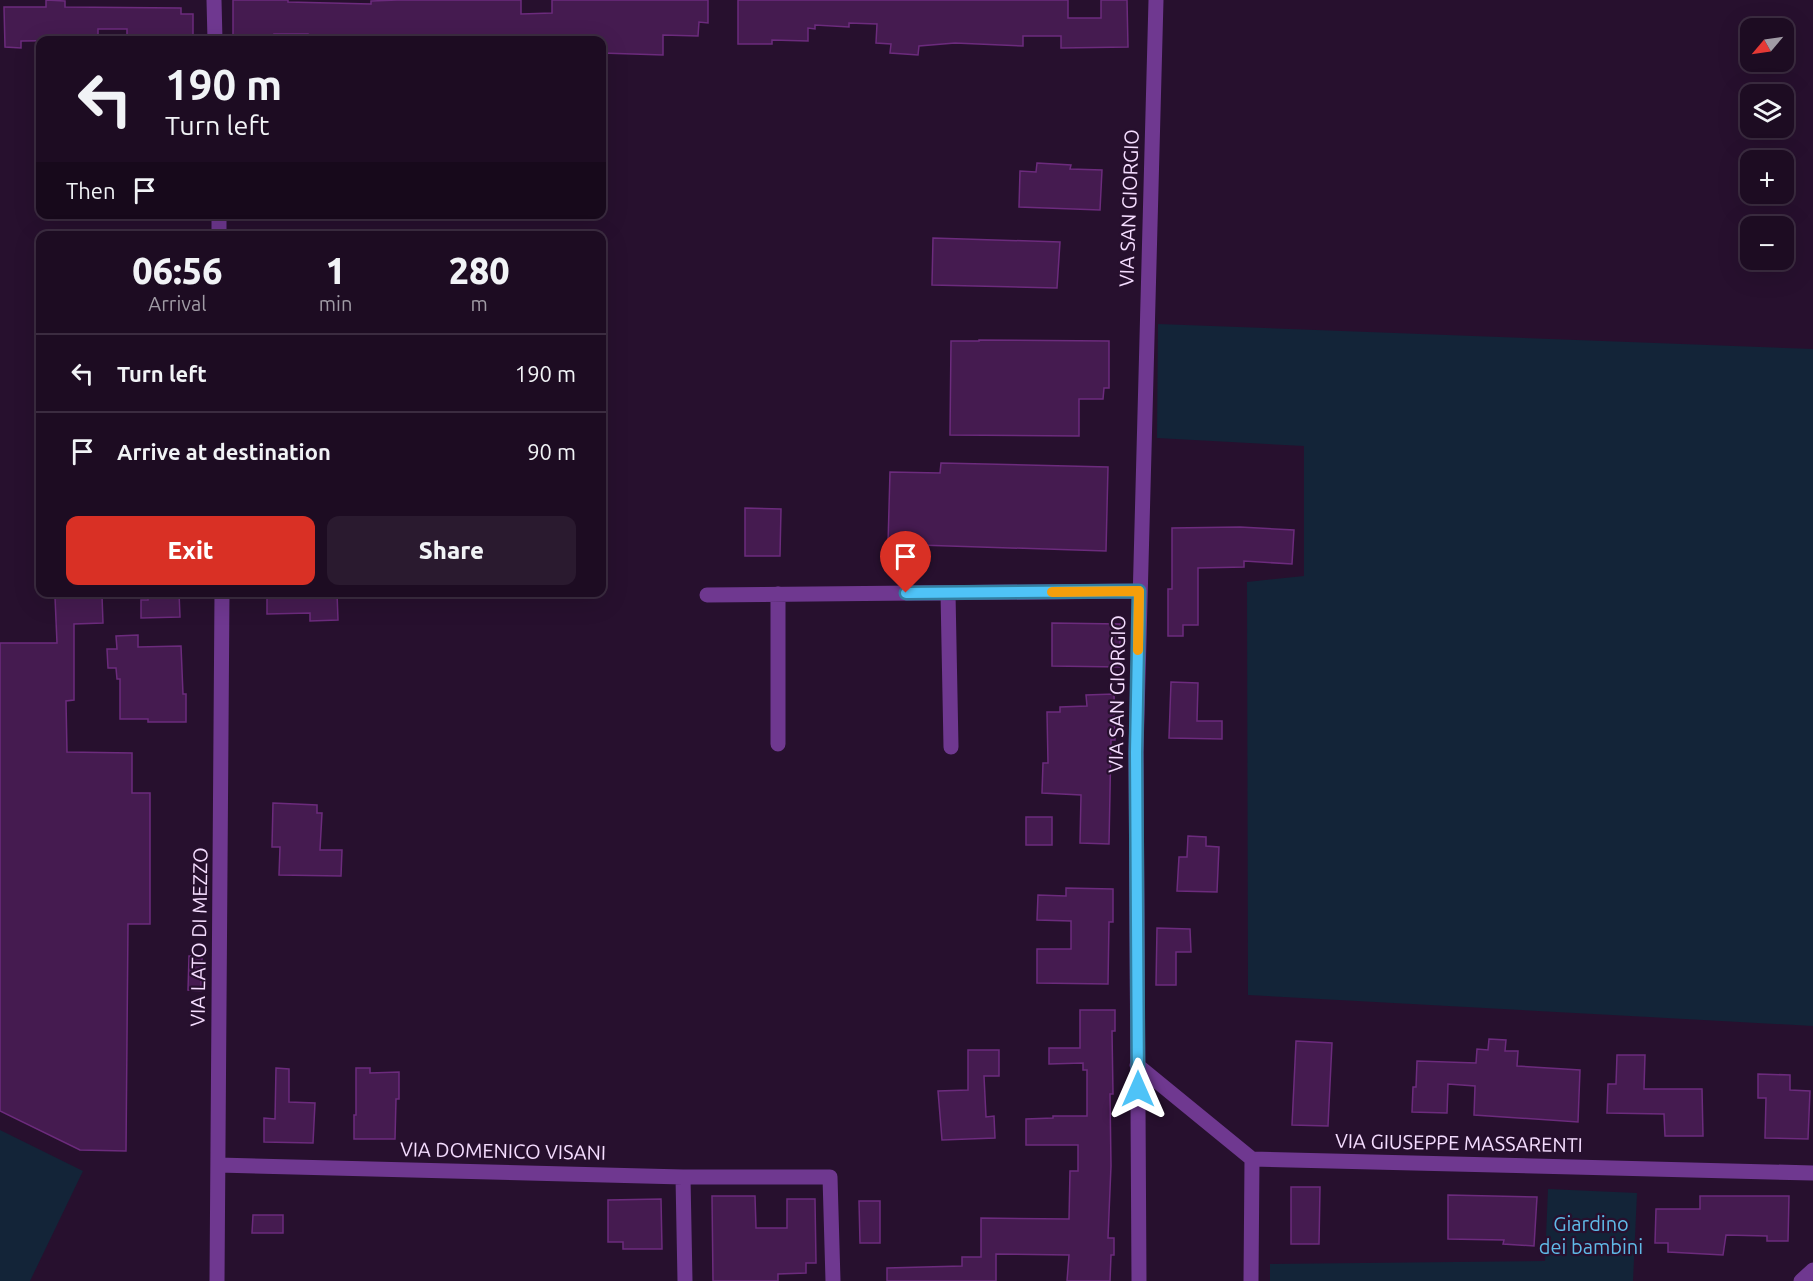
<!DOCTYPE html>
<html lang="en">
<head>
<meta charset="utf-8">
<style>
  :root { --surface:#1d0c22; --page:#2a1a2f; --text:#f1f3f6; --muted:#a09ba5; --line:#3b2c40; --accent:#d93025 }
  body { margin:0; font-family:Ubuntu,sans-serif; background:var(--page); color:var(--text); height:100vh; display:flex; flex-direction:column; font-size:22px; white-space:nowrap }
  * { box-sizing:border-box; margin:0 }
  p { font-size:20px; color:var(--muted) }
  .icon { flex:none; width:33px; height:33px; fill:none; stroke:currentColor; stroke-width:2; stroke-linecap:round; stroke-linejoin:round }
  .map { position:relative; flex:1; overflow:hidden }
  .details { position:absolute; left:36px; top:231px; width:570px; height:366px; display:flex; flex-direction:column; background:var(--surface); border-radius:12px; box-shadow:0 6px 24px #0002,0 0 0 2px var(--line) }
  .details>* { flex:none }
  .banner { position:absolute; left:36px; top:36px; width:570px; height:183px; border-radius:12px; box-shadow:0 6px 24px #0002,0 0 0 2px var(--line); background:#1d0c22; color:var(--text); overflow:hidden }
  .needle { width:39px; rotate:241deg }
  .tools { position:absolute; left:1740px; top:18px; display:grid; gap:12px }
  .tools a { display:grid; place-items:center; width:54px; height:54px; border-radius:12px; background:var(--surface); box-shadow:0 6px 24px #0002,0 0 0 2px var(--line); font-size:30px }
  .pin { position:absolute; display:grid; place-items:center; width:51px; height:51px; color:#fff; margin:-62px -26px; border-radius:50% 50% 50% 0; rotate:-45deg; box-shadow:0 0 6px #0007 }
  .pin .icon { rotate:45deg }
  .me { position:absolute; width:66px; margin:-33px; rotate:0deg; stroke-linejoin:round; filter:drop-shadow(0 0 4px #0008) }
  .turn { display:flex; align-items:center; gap:21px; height:126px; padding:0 30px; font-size:27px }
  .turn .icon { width:78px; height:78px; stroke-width:2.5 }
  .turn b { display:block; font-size:42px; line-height:51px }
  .then { display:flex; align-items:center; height:57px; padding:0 30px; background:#0003; gap:12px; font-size:22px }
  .eta { display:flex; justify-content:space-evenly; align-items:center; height:102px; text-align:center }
  .eta b { font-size:36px; font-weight:800; line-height:42px }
  .primary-button { display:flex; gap:12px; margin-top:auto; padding:12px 30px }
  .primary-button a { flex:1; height:69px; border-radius:12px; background:var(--accent); color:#fff; font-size:24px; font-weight:800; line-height:69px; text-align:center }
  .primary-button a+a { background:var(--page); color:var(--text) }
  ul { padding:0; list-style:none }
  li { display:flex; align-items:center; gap:18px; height:78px; padding:0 30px; border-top:2px solid var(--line) }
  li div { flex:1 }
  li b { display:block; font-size:22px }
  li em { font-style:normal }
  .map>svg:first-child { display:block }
</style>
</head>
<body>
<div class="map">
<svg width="1813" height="1281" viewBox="0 0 1813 1281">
  <rect width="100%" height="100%" fill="#27102e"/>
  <path fill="#132438" d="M1158,324L1813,349V1026L1248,995L1247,582L1304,576V446L1157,438Z
    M0,1130L83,1171L30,1281H0Z
    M1548,1189L1637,1193L1633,1281H1270V1264L1545,1261Z"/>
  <path fill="#451b50" stroke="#6c2b7d" stroke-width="1.5" d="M46,0L65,1V7L181,8V14H193V37H152V40H127V29H98V40L21,41V48L5,47L4,7H46Z
    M233,0H288V2L371,4V1L398,0H521V14L552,13V0H708V23L699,22L698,36L663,35V55L602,53V40H308V34H274V40H259V36H233Z
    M738,0H1068V18H1101V0H1127L1128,47L1061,48V36H1023V46L955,43L919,46L918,55L890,53L891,44L876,43L877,24L849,23V27L815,25V29L808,28V41L772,40V44H738Z
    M1037,163L1071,165L1070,169L1102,170L1100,210L1019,207L1020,171L1036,172Z
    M933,238L1060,242L1057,288L932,285Z
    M979,340L1109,341V388H1104L1103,399H1079V436L950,435L951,341H979Z
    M941,463L1108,467L1106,551L888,544L890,472L940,473Z
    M745,508L781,509L780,556H745Z
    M1240,527L1294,530L1292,564L1244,561V567L1198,568V625H1183V636H1168V589H1172V528Z
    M148,592H179L180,617L141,618V600H148Z
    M275,592H337L338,620L310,621V613L267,614V594Z
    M102,596L103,623L74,624V700L66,701L67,752L132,753V793H150V924H128L126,1151L80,1150L0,1111V643H57L55,597Z
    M1052,623L1120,624V667L1052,666Z
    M138,635V647L181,646L183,694H186V722H148V719H120V679H117L116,668H108L107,649H117L116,636Z
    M1171,682L1198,683L1197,721H1222V739L1169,738Z
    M1114,694L1115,740H1111L1109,844L1080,843L1081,795L1042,793L1043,763H1048L1047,712H1060V707L1087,706L1086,695Z
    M273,803L317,805V813H322L320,850H342L341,876L279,875L280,847H272Z
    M1026,817H1052V845H1026Z
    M1188,836L1206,837V846L1219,847L1217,892L1177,891L1179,857H1187Z
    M1066,888L1113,889V922H1109L1108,984L1037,983V949H1071V921L1037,920L1038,895L1066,896Z
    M1157,928L1190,929L1191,952H1176V985H1156Z
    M189,956L202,958L201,991L188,990Z
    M1080,1010H1115V1031H1112L1113,1094H1110L1111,1166L1108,1238H1114V1255H1111L1110,1281H1067L1069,1255L996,1254V1281H887V1268L962,1266V1257H981V1218L1069,1219L1070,1171H1078V1145H1026V1119L1053,1118V1116H1087V1070H1083V1063L1049,1064V1048H1080Z
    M1489,1039L1506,1040L1505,1051H1518L1517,1066L1580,1070L1578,1122L1474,1115L1475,1086L1448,1084L1447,1113L1412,1112L1413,1087H1416L1417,1061L1476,1063L1477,1049L1488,1050Z
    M1296,1041L1332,1043L1328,1126L1292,1125Z
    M968,1050H999V1076H984L986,1117L994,1116L995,1138L942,1140L938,1091L968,1090Z
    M1617,1055H1645L1644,1089H1702L1703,1136H1665L1664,1114L1607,1113L1608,1084H1616Z
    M276,1068L289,1069V1102L315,1103L313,1143L264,1142V1118L275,1119Z
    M356,1068H370V1073L399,1072V1099H396L395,1139H354V1115H356Z
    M1758,1074L1790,1075V1090L1810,1091L1808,1139L1765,1138L1766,1098H1758Z
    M1291,1187H1320L1319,1244H1291Z
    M1448,1195L1537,1197L1534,1246L1503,1244L1504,1240L1448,1239Z
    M712,1196H755L756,1228H787V1199H815L816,1263H806V1273L778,1274V1281H713Z
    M1700,1196H1789L1788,1241H1767V1236L1726,1235L1723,1255L1668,1252V1243H1655L1656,1209H1700Z
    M661,1199L662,1249H623V1242H608V1200Z
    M859,1201H880V1243H860Z
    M253,1215H283V1233H252Z"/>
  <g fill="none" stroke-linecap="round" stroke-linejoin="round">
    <path stroke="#6f3890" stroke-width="15" d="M214,0L215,40
      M219,214V236
      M948,593L951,747
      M778,594V744
      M707,595L1139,591
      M1137,1065L1252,1159L1813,1173
      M218,1165L683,1177L685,1281
      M683,1177H830L833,1281
      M217,1281L222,592
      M1139,1281L1136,752L1156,0
      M1251,1281L1252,1159
      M1801,1281L1813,1270"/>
  </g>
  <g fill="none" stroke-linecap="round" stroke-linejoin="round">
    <defs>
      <path id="route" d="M906,593L1139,591L1136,752L1138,1089"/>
    </defs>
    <use href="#route" stroke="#337fa1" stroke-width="15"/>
    <use href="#route" stroke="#4fc3f7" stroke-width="10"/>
    <path stroke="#f59e0b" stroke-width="10" d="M1052,592L1139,591L1138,650"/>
  </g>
  <g text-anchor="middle" stroke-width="4.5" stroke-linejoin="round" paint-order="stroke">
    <g font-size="20" fill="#f5ddff" stroke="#27102e">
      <text transform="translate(1129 208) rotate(-88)" y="7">VIA SAN GIORGIO</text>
      <text transform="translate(1117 694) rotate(-89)" y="7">VIA SAN GIORGIO</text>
      <text transform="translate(199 937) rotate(-89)" y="7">VIA LATO DI MEZZO</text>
      <text transform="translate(1459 1143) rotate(1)" y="7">VIA GIUSEPPE MASSARENTI</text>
      <text transform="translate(503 1151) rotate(1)" y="7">VIA DOMENICO VISANI</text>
    </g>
    <g font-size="20" fill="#60bbe8" stroke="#27102e">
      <text x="1591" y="1231">Giardino<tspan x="1591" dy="23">dei bambini</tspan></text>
    </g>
  </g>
</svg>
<div class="tools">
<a><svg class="needle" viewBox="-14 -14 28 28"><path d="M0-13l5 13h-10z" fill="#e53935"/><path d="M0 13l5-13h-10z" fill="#a09ba5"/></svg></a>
<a><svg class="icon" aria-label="layers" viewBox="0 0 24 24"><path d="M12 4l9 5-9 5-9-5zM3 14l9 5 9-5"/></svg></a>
<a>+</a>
<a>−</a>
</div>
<div class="pin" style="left:906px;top:593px;background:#d93025"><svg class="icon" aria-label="arrive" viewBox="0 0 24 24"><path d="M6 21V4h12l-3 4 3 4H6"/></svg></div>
<svg class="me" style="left:1138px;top:1089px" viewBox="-20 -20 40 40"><path d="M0-17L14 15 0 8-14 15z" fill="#4fc3f7" stroke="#fff" stroke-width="4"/></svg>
<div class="banner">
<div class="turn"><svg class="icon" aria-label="left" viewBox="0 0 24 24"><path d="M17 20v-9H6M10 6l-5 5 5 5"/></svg><div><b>190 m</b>Turn left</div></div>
<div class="then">Then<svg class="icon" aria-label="arrive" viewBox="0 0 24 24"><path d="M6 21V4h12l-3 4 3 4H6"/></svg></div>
</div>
<section class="details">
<div class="eta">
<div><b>06:56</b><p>Arrival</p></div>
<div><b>1</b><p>min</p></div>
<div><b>280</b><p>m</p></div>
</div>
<ul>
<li><svg class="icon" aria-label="left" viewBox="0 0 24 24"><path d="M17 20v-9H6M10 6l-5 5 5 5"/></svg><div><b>Turn left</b></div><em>190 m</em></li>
<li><svg class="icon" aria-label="arrive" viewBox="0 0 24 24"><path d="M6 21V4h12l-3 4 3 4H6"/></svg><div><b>Arrive at destination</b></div><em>90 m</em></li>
</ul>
<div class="primary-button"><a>Exit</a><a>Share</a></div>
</section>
</div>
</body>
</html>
